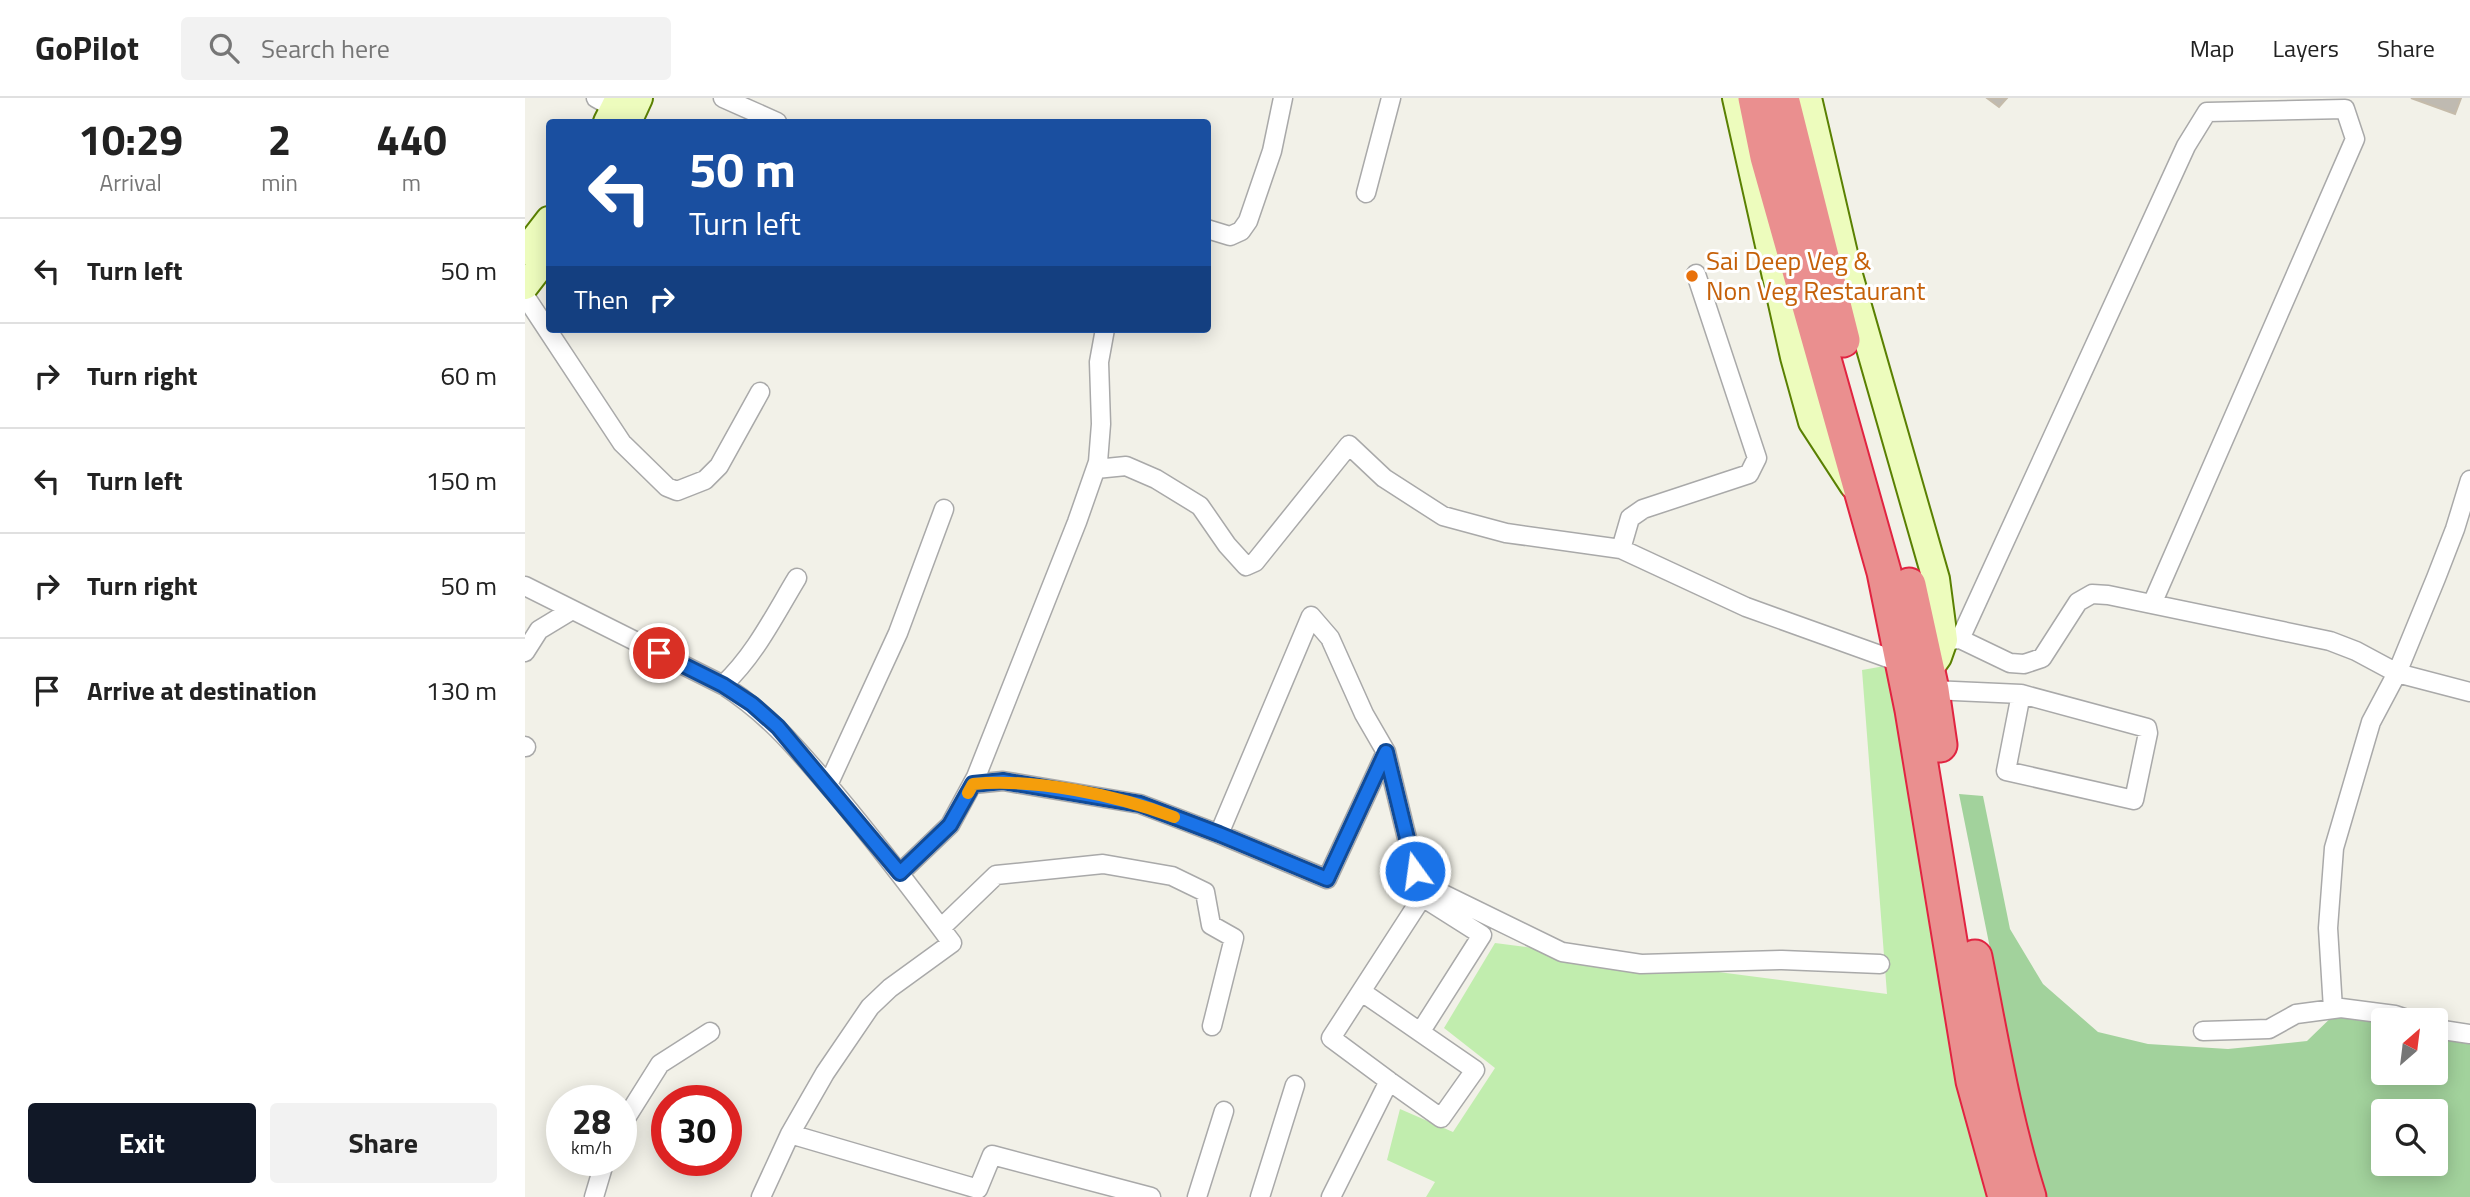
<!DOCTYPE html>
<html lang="en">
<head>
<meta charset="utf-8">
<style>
  :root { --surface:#fff; --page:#f2f2f2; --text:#222; --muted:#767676; --line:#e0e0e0; --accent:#111827 }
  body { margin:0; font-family:"Titillium Web",sans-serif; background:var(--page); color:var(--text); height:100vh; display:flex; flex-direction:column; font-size:26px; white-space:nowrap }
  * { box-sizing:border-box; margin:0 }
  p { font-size:23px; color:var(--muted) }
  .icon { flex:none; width:38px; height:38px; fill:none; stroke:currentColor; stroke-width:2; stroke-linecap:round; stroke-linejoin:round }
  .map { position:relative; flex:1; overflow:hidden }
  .sheet { display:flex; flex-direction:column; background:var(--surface); width:525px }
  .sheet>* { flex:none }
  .banner { position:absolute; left:21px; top:21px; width:665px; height:214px; border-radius:7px; box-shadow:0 4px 18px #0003; background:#1a4fa0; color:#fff; overflow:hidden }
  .needle { width:46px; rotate:28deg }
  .fabs { position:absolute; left:1846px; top:910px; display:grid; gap:14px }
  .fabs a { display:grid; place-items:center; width:77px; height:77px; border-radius:7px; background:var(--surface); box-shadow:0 4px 18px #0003; font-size:35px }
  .speed { position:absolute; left:21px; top:987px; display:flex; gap:14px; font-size:35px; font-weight:700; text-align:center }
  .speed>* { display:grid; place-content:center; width:91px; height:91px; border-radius:50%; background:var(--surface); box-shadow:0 4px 18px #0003; line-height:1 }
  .speed small { font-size:18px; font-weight:400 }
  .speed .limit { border:10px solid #d22; background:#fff; color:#111 }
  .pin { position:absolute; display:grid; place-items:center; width:60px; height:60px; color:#fff; margin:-30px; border:4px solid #fff; border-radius:50%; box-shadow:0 2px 7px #0007 }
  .me { position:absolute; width:77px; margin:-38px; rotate:346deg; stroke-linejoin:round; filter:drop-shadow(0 0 5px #0008) }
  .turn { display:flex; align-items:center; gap:24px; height:147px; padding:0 28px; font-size:32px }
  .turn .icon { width:91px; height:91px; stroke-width:2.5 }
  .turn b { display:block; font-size:49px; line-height:60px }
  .then { display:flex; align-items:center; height:66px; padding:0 28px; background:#0003; gap:14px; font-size:26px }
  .eta { display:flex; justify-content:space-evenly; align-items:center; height:119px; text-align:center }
  .eta b { font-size:42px; font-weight:700; line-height:49px }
  .button { display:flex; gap:14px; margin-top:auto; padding:14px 28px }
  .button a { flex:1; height:80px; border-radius:7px; background:var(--accent); color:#fff; font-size:28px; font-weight:700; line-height:80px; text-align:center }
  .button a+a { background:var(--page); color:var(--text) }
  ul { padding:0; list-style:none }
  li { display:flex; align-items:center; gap:21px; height:105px; padding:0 28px; border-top:2px solid var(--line) }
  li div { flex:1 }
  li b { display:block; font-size:26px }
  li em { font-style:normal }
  header { display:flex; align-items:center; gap:42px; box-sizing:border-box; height:98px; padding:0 35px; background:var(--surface); border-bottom:2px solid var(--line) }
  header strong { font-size:33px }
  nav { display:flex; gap:38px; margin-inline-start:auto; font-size:24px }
  .search { width:490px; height:63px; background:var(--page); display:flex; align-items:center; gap:18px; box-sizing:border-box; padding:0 24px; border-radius:7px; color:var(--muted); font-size:26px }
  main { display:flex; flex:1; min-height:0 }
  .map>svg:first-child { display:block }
</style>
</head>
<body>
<header>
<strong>GoPilot</strong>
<div class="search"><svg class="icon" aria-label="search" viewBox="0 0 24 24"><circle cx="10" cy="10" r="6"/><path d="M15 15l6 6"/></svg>Search here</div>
<nav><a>Map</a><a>Layers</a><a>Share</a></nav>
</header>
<main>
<section class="sheet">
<div class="eta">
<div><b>10:29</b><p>Arrival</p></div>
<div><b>2</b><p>min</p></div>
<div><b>440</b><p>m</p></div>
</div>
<ul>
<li><svg class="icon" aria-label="left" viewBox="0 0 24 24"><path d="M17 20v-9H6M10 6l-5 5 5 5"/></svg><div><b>Turn left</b></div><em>50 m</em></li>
<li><svg class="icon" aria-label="right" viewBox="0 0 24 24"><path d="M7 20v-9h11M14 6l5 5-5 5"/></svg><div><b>Turn right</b></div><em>60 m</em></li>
<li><svg class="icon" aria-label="left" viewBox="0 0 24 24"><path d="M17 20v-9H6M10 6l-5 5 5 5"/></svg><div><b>Turn left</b></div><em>150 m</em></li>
<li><svg class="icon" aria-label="right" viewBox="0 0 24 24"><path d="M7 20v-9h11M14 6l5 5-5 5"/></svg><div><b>Turn right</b></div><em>50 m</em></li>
<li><svg class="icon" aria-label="arrive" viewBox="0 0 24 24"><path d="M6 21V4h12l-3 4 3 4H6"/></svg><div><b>Arrive at destination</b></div><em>130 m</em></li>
</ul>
<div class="button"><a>Exit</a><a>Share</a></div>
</section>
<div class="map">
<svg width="1945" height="1099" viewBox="0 0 1945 1099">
  <rect width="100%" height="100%" fill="#f2f1e8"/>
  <path fill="#c1edae" d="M1377,565L1482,1099H901L910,1084L862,1062L875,1011L928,1034L970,970L919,930L970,845L1362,896L1337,572Z"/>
  <path fill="#a2d29c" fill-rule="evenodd" d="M1434,696L1458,698L1485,831L1518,886L1573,934L1623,946L1703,951L1782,943L1816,910L1909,922H1858V975H1911V923L1945,927V1099H1515ZM1858,1013H1911V1066H1858Z"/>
  <path fill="#bfbab1" stroke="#c5bbaa" stroke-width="2" d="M1462,0H1482L1474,9Z
    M1886,0H1936L1930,16Z"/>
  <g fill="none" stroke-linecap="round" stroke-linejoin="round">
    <defs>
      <path id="street" d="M71,0L89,10
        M198,0L252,24
        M841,95L866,0
        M682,131L705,138L716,133L723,123L747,53L758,0
        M0,198L97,345L142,389L152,393L180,382L194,368L235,294
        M571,371L601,368L631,381L675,408L702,447L721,468L730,464L824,347L859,380L918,418L981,435L1096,451L1221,509L1377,565
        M1096,451L1105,420L1118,411L1224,376L1232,360L1171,176
        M0,488L198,587C246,618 272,651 309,694C350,743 389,794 427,845L365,890L345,909L300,975L265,1036L236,1099
        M1435,541L1661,48L1682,14L1820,11L1830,41L1627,506
        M1425,542L1435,541L1485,565L1499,566L1517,560L1553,504L1567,496L1583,497L1805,543L1831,553L1872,575L1945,594
        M0,554L14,532L47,512
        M198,587C230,557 249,518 272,480
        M1407,592L1496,596L1622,630L1623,635L1609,702L1481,673L1496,596
        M0,648L1,649
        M448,686L478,683L615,706L694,736L802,781L861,654
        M303,687L373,535L419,411
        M694,736L786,518L805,540L839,616L861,654L890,773L910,792L1037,854L1116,866L1257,862L1355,866
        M375,775L425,727L451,679L552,424L573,364L576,326L574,264L580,231
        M416,830L471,777L578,766L647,778L680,794L686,827L709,840L687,928
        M837,894L950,972L916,1020L864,983
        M1808,911L1803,830L1809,750L1846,624L1872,575L1911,480L1930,431L1945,382
        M1911,931L1945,936
        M896,933L957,837L897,799
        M1678,933L1744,931L1771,916L1816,910L1870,917L1885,922
        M96,1028L135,966L185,934
        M265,1036L453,1091L467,1057L626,1099
        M69,1099L80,1062
        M672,1099L699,1013
        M735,1099L770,987
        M806,1099L864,983L806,940L905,787"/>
      <path id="secondary" d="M1211,0L1269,259L1287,324L1328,387
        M1283,0L1324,177L1411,481L1419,542L1413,559L1403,573
        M82,24L94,0
        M103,24L114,0
        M0,153L24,122
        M0,188L24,157"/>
      <path id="highway" d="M1230,0L1242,59L1359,474L1387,612L1448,983L1480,1099
        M1257,0L1318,242
        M1384,487L1407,592L1415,647
        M1450,859C1466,940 1479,1020 1504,1099"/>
    </defs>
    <use href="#street" stroke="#a9a9a9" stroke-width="21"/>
    <use href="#secondary" stroke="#5a8002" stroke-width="30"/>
    <use href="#highway" stroke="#e12441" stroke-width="37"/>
    <use href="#street" stroke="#fff" stroke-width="18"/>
    <use href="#secondary" stroke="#edfcbd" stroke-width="26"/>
    <use href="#highway" stroke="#ea8f8f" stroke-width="33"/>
  </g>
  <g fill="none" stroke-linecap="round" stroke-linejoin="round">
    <defs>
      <path id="route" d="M134,555L198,587L227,606L253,629L375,775L425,727L448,686L478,683L615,706L694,736L802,781L861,654L890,773"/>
    </defs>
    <use href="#route" stroke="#114b97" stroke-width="18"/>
    <use href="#route" stroke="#1a73e8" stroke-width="12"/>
    <path stroke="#f59e0b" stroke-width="12" d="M443,695L448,686C509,680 592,697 649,719"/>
  </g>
  <circle fill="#e8710a" stroke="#fff" stroke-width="2.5" cx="1167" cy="178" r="7"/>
  <g text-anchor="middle" stroke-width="6" stroke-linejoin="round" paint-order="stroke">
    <g font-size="26" fill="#c56008" stroke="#fff" text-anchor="start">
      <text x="1181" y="172">Sai Deep Veg &amp;<tspan x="1181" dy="30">Non Veg Restaurant</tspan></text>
    </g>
  </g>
</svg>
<div class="fabs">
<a><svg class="needle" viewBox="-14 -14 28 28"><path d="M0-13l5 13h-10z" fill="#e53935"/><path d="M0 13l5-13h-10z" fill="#767676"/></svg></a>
<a><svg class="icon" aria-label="search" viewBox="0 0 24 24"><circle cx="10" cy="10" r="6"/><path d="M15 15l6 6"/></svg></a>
</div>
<div class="speed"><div>28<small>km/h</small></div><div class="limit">30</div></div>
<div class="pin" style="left:134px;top:555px;background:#d93025"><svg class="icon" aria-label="arrive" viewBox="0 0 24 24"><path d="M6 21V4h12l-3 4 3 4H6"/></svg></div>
<svg class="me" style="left:890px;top:773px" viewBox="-20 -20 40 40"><circle r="17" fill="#1a73e8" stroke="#fff" stroke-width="3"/><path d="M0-11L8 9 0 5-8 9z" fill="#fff"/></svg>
<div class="banner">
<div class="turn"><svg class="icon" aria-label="left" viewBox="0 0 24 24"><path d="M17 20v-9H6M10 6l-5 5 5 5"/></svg><div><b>50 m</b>Turn left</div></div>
<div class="then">Then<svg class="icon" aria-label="right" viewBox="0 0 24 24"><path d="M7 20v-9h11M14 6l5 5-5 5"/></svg></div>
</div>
</div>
</main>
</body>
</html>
